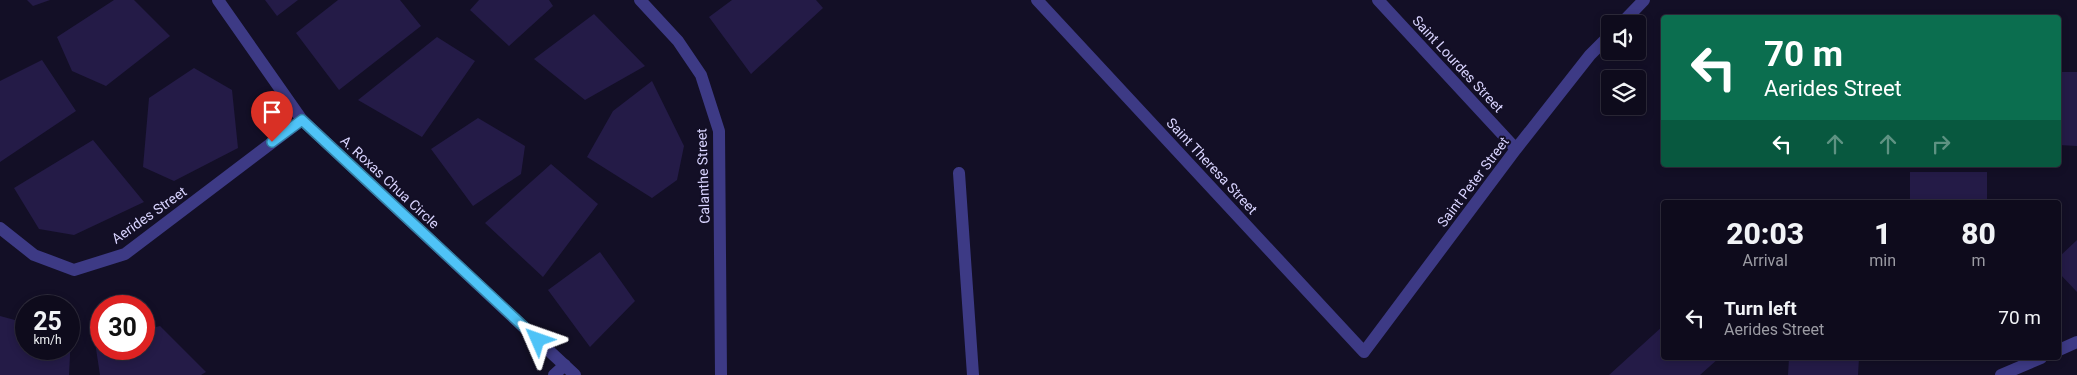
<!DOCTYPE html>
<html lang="en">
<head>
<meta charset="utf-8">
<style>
  :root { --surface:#0e0b1c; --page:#1c1929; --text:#f1f3f6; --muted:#9b9ba3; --line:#2e2b3b }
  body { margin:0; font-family:Roboto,sans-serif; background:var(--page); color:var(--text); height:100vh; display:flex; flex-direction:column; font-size:19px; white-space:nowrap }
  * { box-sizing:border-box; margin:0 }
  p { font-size:16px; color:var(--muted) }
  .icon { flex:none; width:28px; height:28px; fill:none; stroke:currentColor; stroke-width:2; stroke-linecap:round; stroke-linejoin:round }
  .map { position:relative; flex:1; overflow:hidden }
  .drawer { position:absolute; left:1661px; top:200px; width:400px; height:160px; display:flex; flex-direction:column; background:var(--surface); border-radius:5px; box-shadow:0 2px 8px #0003,0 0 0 1px var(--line) }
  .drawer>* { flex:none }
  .top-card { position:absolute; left:1661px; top:15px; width:400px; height:152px; border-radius:5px; box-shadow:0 2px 8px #0003,0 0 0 1px var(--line); background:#0b6e4f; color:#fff; overflow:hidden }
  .buttons { position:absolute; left:1601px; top:15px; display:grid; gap:10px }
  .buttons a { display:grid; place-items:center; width:45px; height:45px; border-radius:5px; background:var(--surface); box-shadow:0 2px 8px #0003,0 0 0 1px var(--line); font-size:25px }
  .speed { position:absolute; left:15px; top:295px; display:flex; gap:10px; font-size:25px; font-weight:700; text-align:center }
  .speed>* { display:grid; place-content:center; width:65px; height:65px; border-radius:50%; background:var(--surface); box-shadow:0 2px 8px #0003,0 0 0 1px var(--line); line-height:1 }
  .speed small { font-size:12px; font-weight:400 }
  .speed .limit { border:8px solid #d22; background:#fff; color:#111 }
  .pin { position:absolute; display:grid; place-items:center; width:42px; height:42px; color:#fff; margin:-51px -21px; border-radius:50% 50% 50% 0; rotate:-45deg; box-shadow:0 0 5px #0007 }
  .pin .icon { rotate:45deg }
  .me { position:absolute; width:55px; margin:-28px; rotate:313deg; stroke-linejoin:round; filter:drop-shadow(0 0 4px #0008) }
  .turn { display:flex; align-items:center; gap:18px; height:105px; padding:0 20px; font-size:22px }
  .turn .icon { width:65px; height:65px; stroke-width:2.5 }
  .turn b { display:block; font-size:35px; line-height:42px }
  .lanes { display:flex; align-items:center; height:48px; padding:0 20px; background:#0003; justify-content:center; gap:25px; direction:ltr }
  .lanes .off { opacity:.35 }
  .eta { display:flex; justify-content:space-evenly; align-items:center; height:85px; text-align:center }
  .eta b { font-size:30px; font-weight:800; line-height:35px }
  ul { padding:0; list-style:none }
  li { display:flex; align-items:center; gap:15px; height:65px; padding:0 20px }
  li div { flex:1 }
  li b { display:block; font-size:19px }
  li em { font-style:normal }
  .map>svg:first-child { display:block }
</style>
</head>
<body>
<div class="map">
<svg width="2077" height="375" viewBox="0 0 2077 375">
  <rect width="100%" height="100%" fill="#130f26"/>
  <path fill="#241b47" d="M27,0H50L33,6Z
    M114,0H134L170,36L106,86L72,71L57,37Z
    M265,0H298L277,16Z
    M338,0H400L421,26L339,90L296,33Z
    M479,0H549L553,6L509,46L470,10Z
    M732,0H816L823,8L751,74L709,17Z
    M594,14L645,66L585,100L534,59Z
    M437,37L475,61L422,137L358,100Z
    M42,60L76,111L0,162V81Z
    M194,68L232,90L238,148L174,181L143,167L149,98Z
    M2059,72H2077V146L2059,145Z
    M652,81L684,146L677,180L652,198L587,157L613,111Z
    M478,118L525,146L521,174L473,206L431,149Z
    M93,140L144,202L74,235L39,229L14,188Z
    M551,164L598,204L543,277L485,223Z
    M1910,172H1987V202H1910Z
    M2077,240V292L2059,273V257Z
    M600,252L635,301L590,347L548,290Z
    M0,316L26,323V349H69V334L71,335L69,375H0Z
    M1664,325V358H1719L1700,375H1609Z
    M160,326L206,372L201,375H100L95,342L101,340V349H144V330Z
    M1789,358H1859L1858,375H1788Z"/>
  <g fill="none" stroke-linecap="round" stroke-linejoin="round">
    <path stroke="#3d3a85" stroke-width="12" d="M218,0L302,120L575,375
      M640,0L678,41L701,75L719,131L721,375
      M1037,0L1364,352L1516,149L1590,55L1610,35
      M1378,0L1516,149
      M1621,24L1644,0
      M959,173L973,375
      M0,228L34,255L74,270L125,254L302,120
      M2059,350L2077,342
      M554,375L565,365
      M2001,375L2041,358"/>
  </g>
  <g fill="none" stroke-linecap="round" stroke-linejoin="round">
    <defs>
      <path id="route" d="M272,142L302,120L538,340"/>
    </defs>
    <use href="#route" stroke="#337fa1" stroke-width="12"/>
    <use href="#route" stroke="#4fc3f7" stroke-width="9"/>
  </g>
  <g text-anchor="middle" stroke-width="4" stroke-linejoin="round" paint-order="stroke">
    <g font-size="14" fill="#d9d4ff" stroke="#130f26">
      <text transform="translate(1458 64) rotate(47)" y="5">Saint Lourdes Street</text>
      <text transform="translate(1212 166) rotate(47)" y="5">Saint Theresa Street</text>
      <text transform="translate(703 176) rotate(-92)" y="5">Calanthe Street</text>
      <text transform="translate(390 182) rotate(43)" y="5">A. Roxas Chua Circle</text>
      <text transform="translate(1473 182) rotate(-53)" y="5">Saint Peter Street</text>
      <text transform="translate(149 215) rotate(-35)" y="5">Aerides Street</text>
    </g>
  </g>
</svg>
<div class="buttons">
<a><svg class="icon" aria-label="sound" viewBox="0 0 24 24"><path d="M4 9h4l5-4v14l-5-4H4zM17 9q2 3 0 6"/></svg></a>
<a><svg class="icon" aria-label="layers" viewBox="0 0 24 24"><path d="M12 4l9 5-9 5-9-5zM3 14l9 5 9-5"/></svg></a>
</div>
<div class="speed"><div>25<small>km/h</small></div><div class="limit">30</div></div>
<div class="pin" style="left:272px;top:142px;background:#d93025"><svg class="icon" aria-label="arrive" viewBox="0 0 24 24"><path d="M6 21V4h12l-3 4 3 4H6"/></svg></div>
<svg class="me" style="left:538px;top:340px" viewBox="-20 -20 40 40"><path d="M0-17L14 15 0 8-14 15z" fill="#4fc3f7" stroke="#fff" stroke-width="4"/></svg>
<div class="top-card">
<div class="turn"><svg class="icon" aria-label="left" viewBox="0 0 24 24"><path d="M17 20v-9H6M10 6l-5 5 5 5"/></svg><div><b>70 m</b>Aerides Street</div></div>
<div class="lanes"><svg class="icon" aria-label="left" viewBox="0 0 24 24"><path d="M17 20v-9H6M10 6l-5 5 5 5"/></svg><svg class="icon off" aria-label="ahead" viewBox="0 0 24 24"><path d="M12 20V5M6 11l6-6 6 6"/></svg><svg class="icon off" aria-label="ahead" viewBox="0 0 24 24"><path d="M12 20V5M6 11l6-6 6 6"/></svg><svg class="icon off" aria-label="right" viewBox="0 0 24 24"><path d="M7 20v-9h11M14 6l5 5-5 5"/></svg></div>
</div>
<section class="drawer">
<div class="eta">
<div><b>20:03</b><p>Arrival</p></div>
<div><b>1</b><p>min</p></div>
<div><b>80</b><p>m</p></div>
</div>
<ul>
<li><svg class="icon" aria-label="left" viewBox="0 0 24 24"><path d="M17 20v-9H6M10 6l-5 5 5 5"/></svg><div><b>Turn left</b><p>Aerides Street</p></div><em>70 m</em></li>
</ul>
</section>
</div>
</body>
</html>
